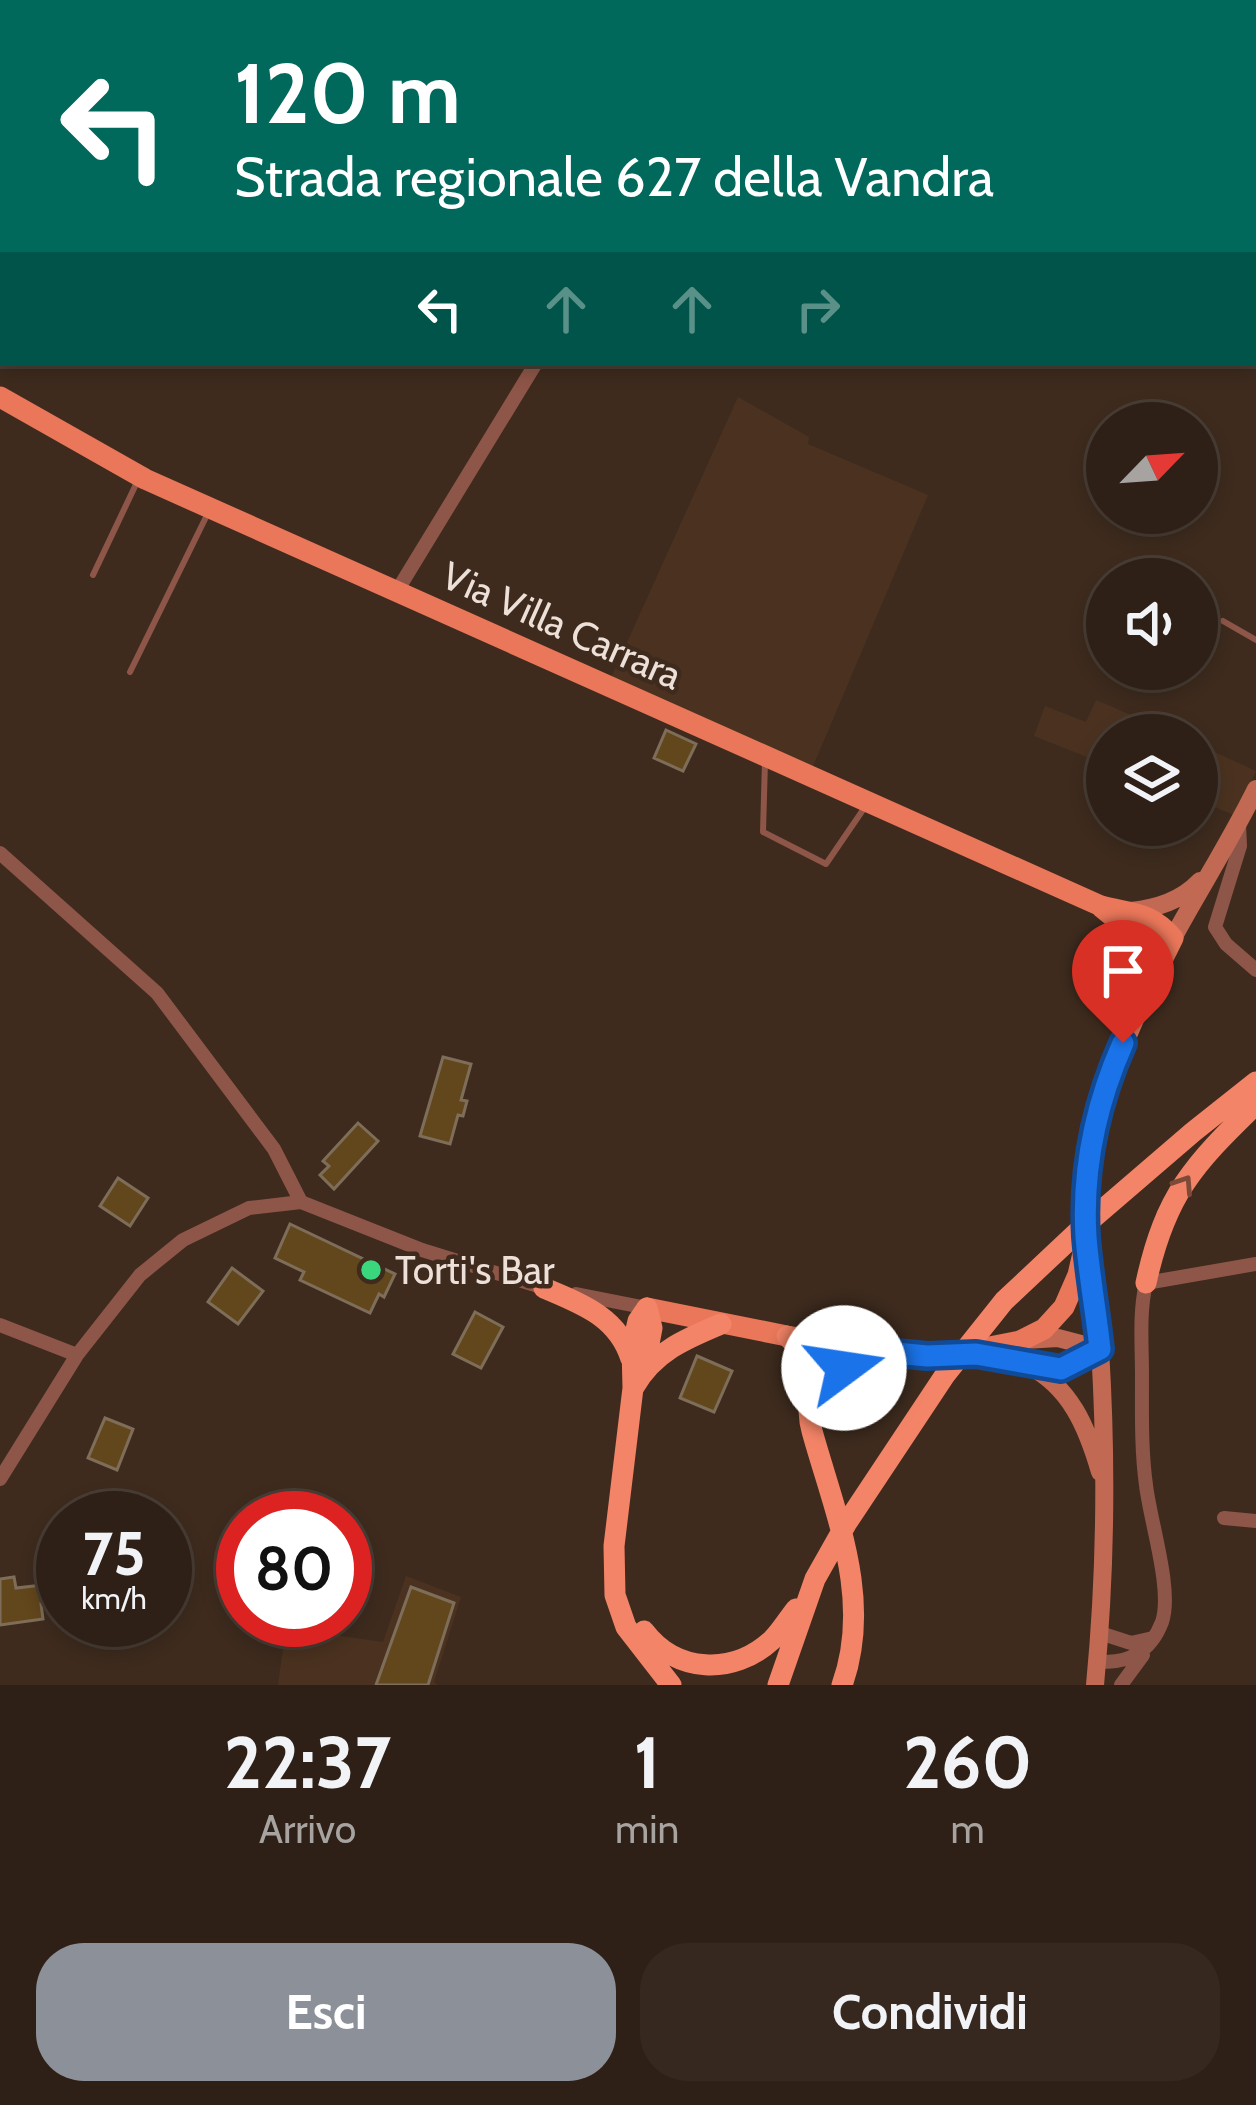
<!DOCTYPE html>
<html lang="it">
<head>
<meta charset="utf-8">
<style>
  :root { --surface:#2e2016; --page:#36281f; --text:#f1f3f6; --muted:#a7a3a1; --line:#493e35; --accent:#8c9099 }
  body { margin:0; font-family:Cabin,sans-serif; background:var(--page); color:var(--text); height:100vh; display:flex; flex-direction:column; font-size:45px; white-space:nowrap }
  * { box-sizing:border-box; margin:0 }
  p { font-size:39px; color:var(--muted) }
  .icon { flex:none; width:66px; height:66px; fill:none; stroke:currentColor; stroke-width:2; stroke-linecap:round; stroke-linejoin:round }
  .map { position:relative; height:1685px; overflow:hidden }
  .side { display:flex; flex-direction:column; background:var(--surface); flex:1 }
  .side>* { flex:none }
  .hud { position:absolute; left:0px; top:0px; width:1257px; height:366px; box-shadow:0 6px 18px #0003,0 0 0 3px var(--line); background:#00695c; color:#fff; overflow:hidden }
  .needle { width:78px; rotate:65deg }
  .buttons { position:absolute; left:1086px; top:402px; display:grid; gap:24px }
  .buttons a { display:grid; place-items:center; width:132px; height:132px; border-radius:50%; background:var(--surface); box-shadow:0 6px 18px #0003,0 0 0 3px var(--line); font-size:60px }
  .speed { position:absolute; left:36px; top:1491px; display:flex; gap:24px; font-size:60px; font-weight:700; text-align:center }
  .speed>* { display:grid; place-content:center; width:156px; height:156px; border-radius:50%; background:var(--surface); box-shadow:0 6px 18px #0003,0 0 0 3px var(--line); line-height:1 }
  .speed small { font-size:30px; font-weight:400 }
  .speed .limit { border:18px solid #d22; background:#fff; color:#111 }
  .pin { position:absolute; display:grid; place-items:center; width:102px; height:102px; color:#fff; margin:-123px -51px; border-radius:50% 50% 50% 0; rotate:-45deg; box-shadow:0 0 12px #0007 }
  .pin .icon { rotate:45deg }
  .me { position:absolute; width:132px; margin:-66px; rotate:76deg; stroke-linejoin:round; filter:drop-shadow(0 0 9px #0008) }
  .turn { display:flex; align-items:center; gap:42px; height:252px; padding:0 36px; font-size:54px }
  .turn .icon { width:156px; height:156px; stroke-width:2.5 }
  .turn b { display:block; font-size:84px; line-height:102px }
  .lanes { display:flex; align-items:center; height:114px; padding:0 36px; background:#0003; justify-content:center; gap:60px; direction:ltr }
  .lanes .off { opacity:.35 }
  .eta { display:flex; justify-content:space-evenly; align-items:center; height:204px; text-align:center }
  .eta b { font-size:72px; font-weight:700; line-height:84px }
  .primary-button { display:flex; gap:24px; margin-top:auto; padding:24px 36px }
  .primary-button a { flex:1; height:138px; border-radius:48px; background:var(--accent); color:#fff; font-size:48px; font-weight:700; line-height:138px; text-align:center }
  .primary-button a+a { background:var(--page); color:var(--text) }
  .map>svg:first-child { display:block }
</style>
</head>
<body>
<div class="map">
<svg width="1256" height="1685" viewBox="0 0 1256 1685">
  <rect width="100%" height="100%" fill="#3e2b1e"/>
  <path fill="#4b3220" d="M738,397L809,437L808,444L928,495L811,771L610,680Z
    M1096,700L1178,735H1107V765L1034,736L1045,706L1086,722Z
    M1197,744L1256,771L1237,816L1197,800Z
    M406,1576L461,1597L434,1682L438,1685H278L286,1628L383,1642Z"/>
  <path fill="#62461c" stroke="#7e6e59" stroke-width="3" d="M666,730L696,744L683,771L654,758Z
    M443,1057L471,1064L461,1100L467,1101L463,1116L458,1115L450,1144L420,1136Z
    M358,1123L378,1141L334,1189L320,1175L329,1166L323,1161Z
    M118,1178L148,1198L130,1226L100,1206Z
    M290,1224L395,1274L384,1297L379,1294L370,1313L300,1280L304,1272L275,1258Z
    M232,1268L263,1291L238,1324L208,1302Z
    M475,1312L503,1327L481,1368L453,1354Z
    M697,1356L732,1371L714,1412L680,1398Z
    M105,1418L133,1429L117,1470L88,1458Z
    M14,1577L16,1588L43,1585L46,1604H41L43,1619L0,1625V1579Z
    M411,1587L454,1603L428,1685H376Z"/>
  <g fill="none" stroke-linecap="round" stroke-linejoin="round">
    <path stroke="#8e5648" stroke-width="6" d="M2,0L8,3
      M93,575L138,480
      M1223,621L1256,640
      M130,672L208,513
      M765,761L763,832L826,864L867,804"/>
    <path stroke="#8e5648" stroke-width="14" d="M731,3L732,0
      M1254,255L1256,256
      M397,591L536,363
      M1239,824L1240,846L1215,927L1226,944L1256,970
      M0,853L157,993L274,1149L301,1202L249,1208L183,1240L140,1275L77,1355L0,1479
      M301,1202L422,1250L548,1289
      M576,1294L647,1308
      M0,1325L77,1355
      M1224,1518L1256,1521
      M1100,1633L1131,1643L1153,1638
      M1098,1661C1128,1665 1151,1651 1162,1622C1173,1590 1150,1521 1146,1485C1141,1449 1142,1412 1142,1375C1142,1344 1139,1313 1146,1283L1256,1264
      M1121,1685L1143,1655"/>
    <path stroke="#c26953" stroke-width="18" d="M1131,911C1157,908 1181,901 1200,881
      M1119,920L1150,937L1173,938C1200,888 1231,840 1256,789
      M1024,1340L1058,1338L1100,1349C1107,1463 1106,1571 1095,1685
      M1027,1365C1070,1386 1087,1427 1100,1472"/>
    <path stroke="#ea775a" stroke-width="21" d="M0,397L145,479L1101,906C1132,914 1150,911 1173,938C1124,1037 1077,1124 1087,1238C1090,1275 1096,1312 1100,1349L1061,1369L1008,1358L959,1353
      M1101,907C1131,929 1144,956 1142,993
      M647,1308L787,1336L886,1352L927,1356L959,1353L1020,1341L1044,1329L1064,1307L1078,1275L1083,1253"/>
    <path stroke="#f48467" stroke-width="21" d="M1146,1283C1165,1195 1193,1165 1256,1104
      M544,1288C582,1304 618,1317 631,1359
      M647,1308L638,1321L632,1347L633,1388L614,1546L615,1595L626,1627L671,1685
      M787,1336L808,1357C813,1382 805,1407 812,1431C835,1514 873,1599 842,1685
      M644,1370L652,1328L647,1308
      M634,1387C654,1352 685,1339 721,1324
      M817,1416C828,1369 846,1369 886,1352
      M644,1631C676,1673 733,1676 772,1640C781,1631 788,1619 796,1609
      M778,1685L815,1579L846,1524L945,1375L1004,1301L1086,1224L1193,1132L1256,1082"/>
  </g>
  <defs><path id="oneway-chevron" d="M-2-3.5L2.5 0L-2 3.5" fill="none" stroke-width="1.6" stroke-linecap="round" stroke-linejoin="round" transform="scale(3)"/></defs>
  <use stroke="#7e4a38" href="#oneway-chevron" transform="translate(1184 1184) rotate(-57)"/>
  <g fill="none" stroke-linecap="round" stroke-linejoin="round">
    <defs>
      <path id="route" d="M844,1368L886,1352L927,1356L976,1354L1061,1369L1100,1349C1096,1312 1089,1274 1086,1237C1082,1170 1096,1104 1123,1043"/>
    </defs>
    <use href="#route" stroke="#114b97" stroke-width="30"/>
    <use href="#route" stroke="#1a73e8" stroke-width="21"/>
  </g>
  <circle fill="#3ad77f" stroke="#3e2b1e" stroke-width="4.5" cx="371" cy="1270" r="12"/>
  <g text-anchor="middle" stroke-width="9" stroke-linejoin="round" paint-order="stroke">
    <g font-size="39" fill="#ede0d8" stroke="#3e2b1e">
      <text transform="translate(562 625) rotate(24)" y="14">Via Villa Carrara</text>
    </g>
    <g font-size="39" fill="#ede0d8" stroke="#3e2b1e" text-anchor="start">
      <text x="395" y="1284">Torti's Bar</text>
    </g>
  </g>
</svg>
<div class="buttons">
<a><svg class="needle" viewBox="-14 -14 28 28"><path d="M0-13l5 13h-10z" fill="#e53935"/><path d="M0 13l5-13h-10z" fill="#a7a3a1"/></svg></a>
<a><svg class="icon" aria-label="sound" viewBox="0 0 24 24"><path d="M4 9h4l5-4v14l-5-4H4zM17 9q2 3 0 6"/></svg></a>
<a><svg class="icon" aria-label="layers" viewBox="0 0 24 24"><path d="M12 4l9 5-9 5-9-5zM3 14l9 5 9-5"/></svg></a>
</div>
<div class="speed"><div>75<small>km/h</small></div><div class="limit">80</div></div>
<div class="pin" style="left:1123px;top:1043px;background:#d93025"><svg class="icon" aria-label="arrive" viewBox="0 0 24 24"><path d="M6 21V4h12l-3 4 3 4H6"/></svg></div>
<svg class="me" style="left:844px;top:1368px" viewBox="-20 -20 40 40"><circle r="19" fill="#fff"/><path d="M0-13L10 11 0 6-10 11z" fill="#1a73e8"/></svg>
<div class="hud">
<div class="turn"><svg class="icon" aria-label="left" viewBox="0 0 24 24"><path d="M17 20v-9H6M10 6l-5 5 5 5"/></svg><div><b>120 m</b>Strada regionale 627 della Vandra</div></div>
<div class="lanes"><svg class="icon" aria-label="left" viewBox="0 0 24 24"><path d="M17 20v-9H6M10 6l-5 5 5 5"/></svg><svg class="icon off" aria-label="ahead" viewBox="0 0 24 24"><path d="M12 20V5M6 11l6-6 6 6"/></svg><svg class="icon off" aria-label="ahead" viewBox="0 0 24 24"><path d="M12 20V5M6 11l6-6 6 6"/></svg><svg class="icon off" aria-label="right" viewBox="0 0 24 24"><path d="M7 20v-9h11M14 6l5 5-5 5"/></svg></div>
</div>
</div>
<section class="side">
<div class="eta">
<div><b>22:37</b><p>Arrivo</p></div>
<div><b>1</b><p>min</p></div>
<div><b>260</b><p>m</p></div>
</div>
<div class="primary-button"><a>Esci</a><a>Condividi</a></div>
</section>
</body>
</html>
